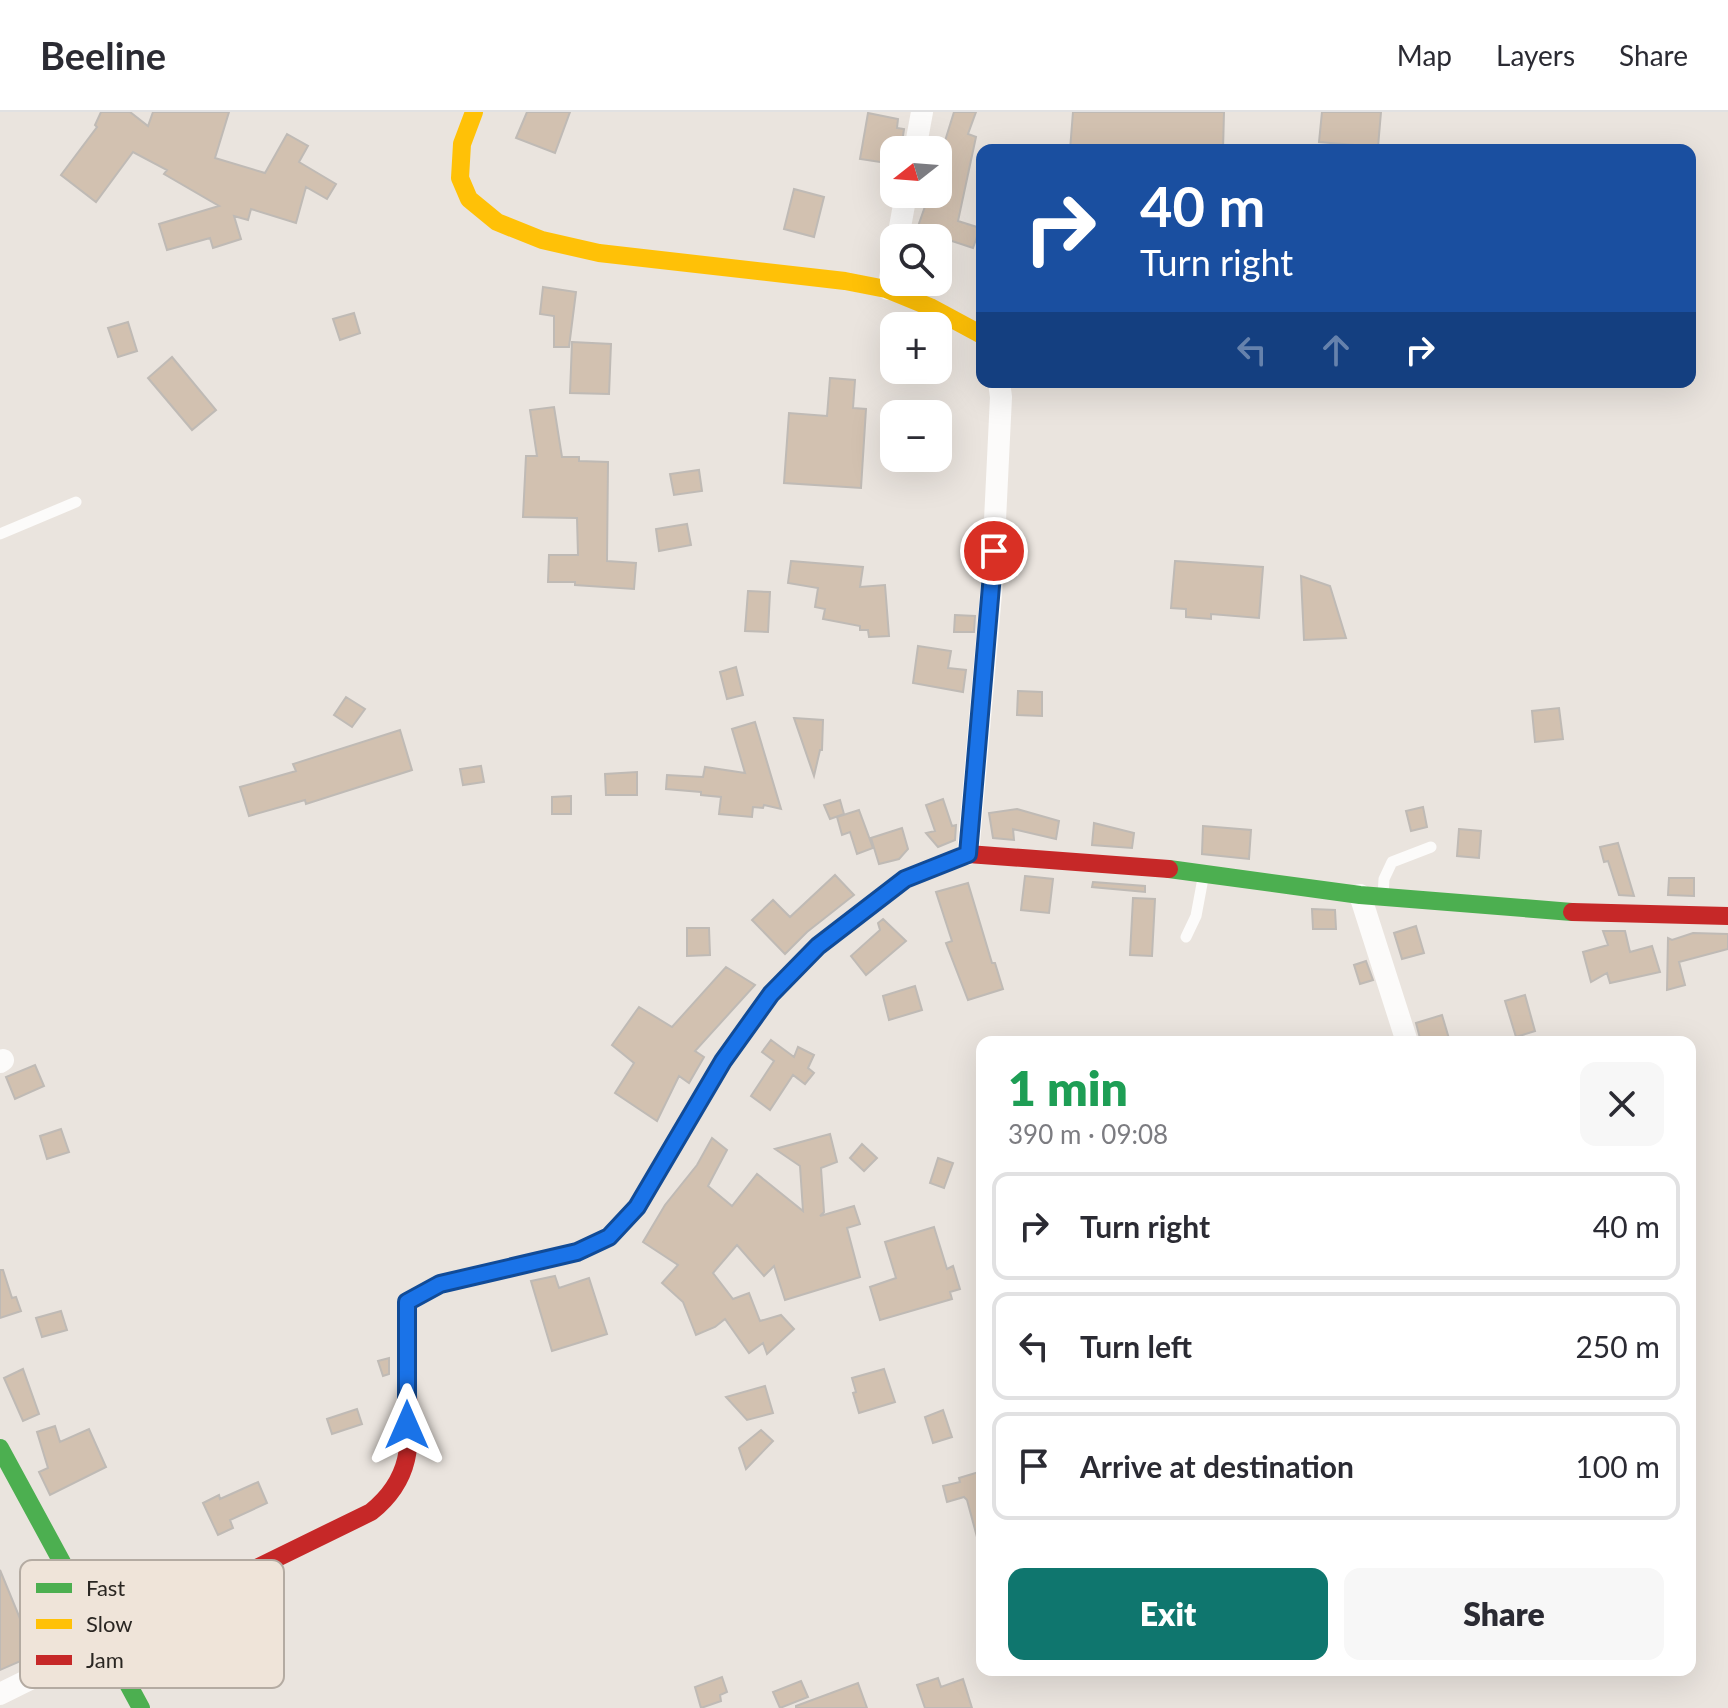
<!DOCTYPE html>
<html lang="en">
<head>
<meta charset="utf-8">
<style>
  :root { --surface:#fff; --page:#f7f7f7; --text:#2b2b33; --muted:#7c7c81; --line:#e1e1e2; --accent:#0f766e }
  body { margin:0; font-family:Lato,sans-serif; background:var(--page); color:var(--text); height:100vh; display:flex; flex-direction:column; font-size:30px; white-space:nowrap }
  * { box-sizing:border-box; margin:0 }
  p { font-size:26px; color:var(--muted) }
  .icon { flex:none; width:44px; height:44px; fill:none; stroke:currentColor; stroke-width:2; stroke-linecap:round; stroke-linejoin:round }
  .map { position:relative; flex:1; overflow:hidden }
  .sheet { position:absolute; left:976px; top:924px; width:720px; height:640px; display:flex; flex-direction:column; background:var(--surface); border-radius:16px; box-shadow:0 8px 32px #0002 }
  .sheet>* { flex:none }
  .hud { position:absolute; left:976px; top:32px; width:720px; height:244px; border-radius:16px; box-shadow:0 8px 32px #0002; background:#1a4fa0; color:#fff; overflow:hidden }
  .needle { width:52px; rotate:253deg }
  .buttons { position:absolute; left:880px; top:24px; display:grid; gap:16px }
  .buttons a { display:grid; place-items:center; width:72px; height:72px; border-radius:16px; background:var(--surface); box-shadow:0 8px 32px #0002; font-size:40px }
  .pin { position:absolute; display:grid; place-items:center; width:68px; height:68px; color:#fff; margin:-34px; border:4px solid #fff; border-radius:50%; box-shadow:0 2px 8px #0007 }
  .me { position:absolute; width:88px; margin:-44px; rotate:0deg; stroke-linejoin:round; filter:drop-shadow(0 0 6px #0008) }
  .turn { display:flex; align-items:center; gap:28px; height:168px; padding:0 32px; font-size:36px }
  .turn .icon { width:104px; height:104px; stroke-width:2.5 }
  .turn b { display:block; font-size:56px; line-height:68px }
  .lanes { display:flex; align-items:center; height:76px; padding:0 32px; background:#0003; justify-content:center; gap:40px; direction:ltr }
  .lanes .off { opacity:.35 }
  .round { display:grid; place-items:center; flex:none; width:84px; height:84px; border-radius:16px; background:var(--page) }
  .summary { display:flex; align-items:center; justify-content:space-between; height:136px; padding:0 32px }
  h1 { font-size:48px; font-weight:800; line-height:60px; color:#1e9e55 }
  .action { display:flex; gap:16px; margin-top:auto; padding:16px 32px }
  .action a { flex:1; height:92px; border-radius:16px; background:var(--accent); color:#fff; font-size:32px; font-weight:800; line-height:92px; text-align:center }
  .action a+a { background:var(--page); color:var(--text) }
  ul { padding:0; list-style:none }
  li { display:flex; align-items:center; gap:24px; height:108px; margin:0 16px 12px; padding:0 16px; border:4px solid var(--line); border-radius:16px }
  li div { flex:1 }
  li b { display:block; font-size:30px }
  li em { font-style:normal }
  header { display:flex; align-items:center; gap:48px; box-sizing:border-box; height:112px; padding:0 40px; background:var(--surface); border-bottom:2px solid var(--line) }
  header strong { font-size:38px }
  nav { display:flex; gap:44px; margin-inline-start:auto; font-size:28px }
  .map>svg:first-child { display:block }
</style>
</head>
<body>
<header>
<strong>Beeline</strong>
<nav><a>Map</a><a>Layers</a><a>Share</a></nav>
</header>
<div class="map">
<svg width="1728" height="1596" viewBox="0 0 1728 1596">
  <rect width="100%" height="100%" fill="#eae4de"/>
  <path fill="#d2c1b0" stroke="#bfbab5" stroke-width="2" d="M101,0H130L148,14L153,0H229L215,46L265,61L287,22L308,34L299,50L336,72L327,87L306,75L296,111L251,97L248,108L234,104L241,127L213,136L210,126L167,138L159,112L219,94L164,62L167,58L133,40L96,90L61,63L97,15L95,13Z
    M527,0H570L555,41L516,26Z
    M954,0H976L968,22L976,25L958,109L980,116L973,136L943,126H914L929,83L938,85V45H940Z
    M1073,0H1224L1223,38L1142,36V38H1070Z
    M1322,0H1381L1378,35L1319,30Z
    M868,1L898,7L897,16L904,17L901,38H894V52L860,47Z
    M794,77L824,85L814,125L784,117Z
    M543,175L576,180L569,235H554V204L540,202Z
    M354,201L360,221L340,228L333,207Z
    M128,210L137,239L118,245L108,216Z
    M572,230L611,232L609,282L570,281Z
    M172,245L216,298L192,318L148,266Z
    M830,266L855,268L853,296L866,297L861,376L784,371L789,301L827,304Z
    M554,295L562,345H579V349L608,350L607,449L636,451L634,477L575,473V470H548L549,443H578L577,406L523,405L526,344H537L530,298Z
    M699,358L702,379L674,383L670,362Z
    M687,412L691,433L659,439L656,417Z
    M791,449L863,455L860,475L885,473L889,524L869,525L868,518H860V514L823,507L825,497L815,495L818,476L788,471Z
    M1175,449L1263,455L1259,506L1211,502V507L1186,505V497L1171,496Z
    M1301,464L1330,474L1346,526L1304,528Z
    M748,479L770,480L768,520L745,519Z
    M955,503L975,504L974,520H954Z
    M918,534L951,539L948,556L966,558L963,580L913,571Z
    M736,555L743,583L727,587L720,560Z
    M1018,579L1042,580V604L1017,603Z
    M346,585L365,597L352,615L334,603Z
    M1559,596L1563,627L1535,630L1532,599Z
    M794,606L823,608L822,638H820L814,664Z
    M755,610L781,697L764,693L763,696L753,695L752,705L719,702L721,685L701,683V680L666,677L667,663L703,665L705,655L745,661L732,617Z
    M400,618L412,658L306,692L305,688L249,704L240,675L296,659L293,652Z
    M481,654L484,670L463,673L460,657Z
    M637,660V683H606L605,662Z
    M571,684V702H552V685Z
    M943,687L952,714L956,713L955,728L938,735L926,721L935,719L926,693Z
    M840,688L844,702L830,707L824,693Z
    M1423,695L1427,715L1411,719L1406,699Z
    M1017,697L1059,709L1056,727L1013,717L1014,728L993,726L989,701Z
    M859,698L873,736L857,742L850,720L842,723L837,705Z
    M1094,711L1134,721L1132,736L1092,733Z
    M1203,714L1251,718L1249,747L1202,742Z
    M902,716L908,737L899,747L879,752L871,726Z
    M1459,717L1481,719L1479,746L1457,744Z
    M1618,731L1634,784L1619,783L1608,749L1604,750L1600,735Z
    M835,763L854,783L807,820L785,842L752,808L773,788L790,805Z
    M1025,764L1053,767L1049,801L1021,798Z
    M1669,766H1694V784L1668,783Z
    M1093,770L1145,774V780L1092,775Z
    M968,771L992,851H995L1003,877L968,888L946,831L952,829L936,780Z
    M1133,786L1155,787L1152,844L1130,843Z
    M1312,797L1335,798L1336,817H1313Z
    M883,807L906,829L866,863L851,844L880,818L878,811Z
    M1416,814L1424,841L1402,847L1394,821Z
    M687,816H709L710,843L687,844Z
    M1603,819H1625L1630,840L1652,834L1660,860L1610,871L1607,861L1591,870L1583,840L1608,833Z
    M1693,821L1728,822V837L1679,850L1685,873L1667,878L1668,826L1672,828Z
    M1366,849L1373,868L1360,872L1354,853Z
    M726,855L755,873L695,939L704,945L689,971L679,964L657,1009L615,981L634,951L612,933L639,895L672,915Z
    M915,874L922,898L889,908L883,884Z
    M1525,883L1535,919L1516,925L1505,889Z
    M1442,903L1450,930H1421L1416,911Z
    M771,928L794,945L798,935L814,943L808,956L814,961L805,972L793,963L770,998L751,984L774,949L762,940Z
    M35,953L44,974L15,987L6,965Z
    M61,1017L69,1040L47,1047L40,1024Z
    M830,1022L837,1050L821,1056L824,1100L820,1104L854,1094L860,1112L847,1116L860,1165L785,1188L774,1154L764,1164L737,1133L713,1161L733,1187L749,1181L760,1209L781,1203L794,1217L767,1242L763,1231L749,1241L725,1207L715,1215L696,1223L683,1190L662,1171L678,1153L643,1130L665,1093L697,1053L712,1026L727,1038L708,1074L732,1094L757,1062L803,1099L800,1054L775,1037Z
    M862,1032L877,1046L864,1059L850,1046Z
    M938,1046L953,1051L944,1076L930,1071Z
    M934,1115L947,1157L953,1154L960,1177L950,1180L952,1187L880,1208L870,1175L896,1166L885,1130Z
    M0,1158H3L12,1186L16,1185L21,1199L0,1206Z
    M555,1164L559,1176L589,1166L607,1222L552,1239L531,1169Z
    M61,1199L67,1218L42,1225L36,1206Z
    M389,1246V1262L383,1264L378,1249Z
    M23,1257L39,1302L23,1309L4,1266Z
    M884,1257L895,1290L859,1301L853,1281L856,1280L852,1266Z
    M765,1274L773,1301L747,1308L726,1285Z
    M357,1297L362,1312L332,1322L327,1307Z
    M943,1298L952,1325L933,1331L925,1305Z
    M55,1314L60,1330L89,1317L106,1355L50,1383L39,1360L48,1356L37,1320Z
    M761,1318L773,1329L746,1357L739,1336Z
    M982,1359V1425H977L967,1388L964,1385L947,1390L943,1374L960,1370L959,1366Z
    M258,1370L267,1391L230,1408L233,1416L218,1423L203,1391L219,1383L220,1387Z
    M0,1458L28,1526L46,1515L57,1538L28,1552L25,1547L0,1558Z
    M722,1565L727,1580L720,1583L721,1589L701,1596L695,1575Z
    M938,1566L941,1575L963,1567L972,1596H925L917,1573Z
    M801,1569L808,1585L780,1596L773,1580Z
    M858,1571L867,1596H796V1594Z"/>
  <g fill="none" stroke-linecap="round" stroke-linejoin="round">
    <path stroke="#fcfbfa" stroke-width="11" d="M0,422L76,390
      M1383,784L1384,767L1392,750L1431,735
      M1186,825L1196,804L1204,761"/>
    <path stroke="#fcfbfa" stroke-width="22" d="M915,38L922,0
      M898,126L906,82
      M888,177L894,145
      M968,742L992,470L1001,285L999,270
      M1360,783L1407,930
      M0,950L3,948
      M0,1582L107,1529"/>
    <path stroke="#4caf50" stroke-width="18" d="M1169,757L1360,783L1572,800
      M407,1258V1190L440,1172L577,1140L609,1125L637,1095L723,949L758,900
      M0,1336L141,1596"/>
    <path stroke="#ffc107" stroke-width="18" d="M474,0L462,32L460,66L469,87L497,110L542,128L599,141L845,169L886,177L930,195L982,223"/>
    <path stroke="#c62828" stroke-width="18" d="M1572,800L1728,804
      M758,900L771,882L818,834L905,767L968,742L1169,757
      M107,1529L371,1400C421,1360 408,1316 407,1258"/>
  </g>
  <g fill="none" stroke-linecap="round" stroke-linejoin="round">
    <defs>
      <path id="route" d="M407,1313V1190L440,1172L577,1140L609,1125L637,1095L723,949L771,882L818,834L905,767L968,742L994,439"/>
    </defs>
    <use href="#route" stroke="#114b97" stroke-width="20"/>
    <use href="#route" stroke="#1a73e8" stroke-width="14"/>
  </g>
  <rect x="20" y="1448" width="264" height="128" rx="12" fill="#efe4d9" stroke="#b4aba2" stroke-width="2"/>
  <rect x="36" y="1471" width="36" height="10" fill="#4caf50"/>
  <rect x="36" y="1507" width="36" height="10" fill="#ffc107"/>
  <rect x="36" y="1543" width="36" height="10" fill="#c62828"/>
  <g font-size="22" fill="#2a2622">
    <text x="86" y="1484">Fast</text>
    <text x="86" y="1520">Slow</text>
    <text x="86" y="1556">Jam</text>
  </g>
</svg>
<div class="buttons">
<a><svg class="needle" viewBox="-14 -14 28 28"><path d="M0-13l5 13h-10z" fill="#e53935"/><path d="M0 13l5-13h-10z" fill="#7c7c81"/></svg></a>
<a><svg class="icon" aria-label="search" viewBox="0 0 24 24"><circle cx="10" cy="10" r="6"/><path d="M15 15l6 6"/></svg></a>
<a>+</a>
<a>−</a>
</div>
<div class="pin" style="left:994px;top:439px;background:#d93025"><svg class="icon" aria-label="arrive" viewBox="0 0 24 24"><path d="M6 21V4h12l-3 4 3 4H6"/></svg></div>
<svg class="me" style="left:407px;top:1313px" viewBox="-20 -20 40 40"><path d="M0-17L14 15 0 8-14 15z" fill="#1a73e8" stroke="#fff" stroke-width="4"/></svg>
<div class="hud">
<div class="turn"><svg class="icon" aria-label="right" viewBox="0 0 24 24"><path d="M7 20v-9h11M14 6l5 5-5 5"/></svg><div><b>40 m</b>Turn right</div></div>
<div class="lanes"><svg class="icon off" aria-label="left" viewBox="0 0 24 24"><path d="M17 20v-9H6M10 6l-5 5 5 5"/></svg><svg class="icon off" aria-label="ahead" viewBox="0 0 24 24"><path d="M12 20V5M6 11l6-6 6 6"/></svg><svg class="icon" aria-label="right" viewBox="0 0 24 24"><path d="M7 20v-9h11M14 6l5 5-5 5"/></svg></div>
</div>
<section class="sheet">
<div class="summary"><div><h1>1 min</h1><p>390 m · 09:08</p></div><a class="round"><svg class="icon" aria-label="close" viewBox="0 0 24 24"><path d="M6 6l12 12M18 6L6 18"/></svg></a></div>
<ul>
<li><svg class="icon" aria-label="right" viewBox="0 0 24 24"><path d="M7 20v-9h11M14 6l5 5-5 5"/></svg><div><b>Turn right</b></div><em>40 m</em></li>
<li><svg class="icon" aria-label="left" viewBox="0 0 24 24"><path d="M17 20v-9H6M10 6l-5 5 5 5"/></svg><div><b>Turn left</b></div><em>250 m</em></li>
<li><svg class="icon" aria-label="arrive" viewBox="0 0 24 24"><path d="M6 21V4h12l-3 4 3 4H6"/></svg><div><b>Arrive at destination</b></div><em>100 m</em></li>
</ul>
<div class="action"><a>Exit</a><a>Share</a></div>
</section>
</div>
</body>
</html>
